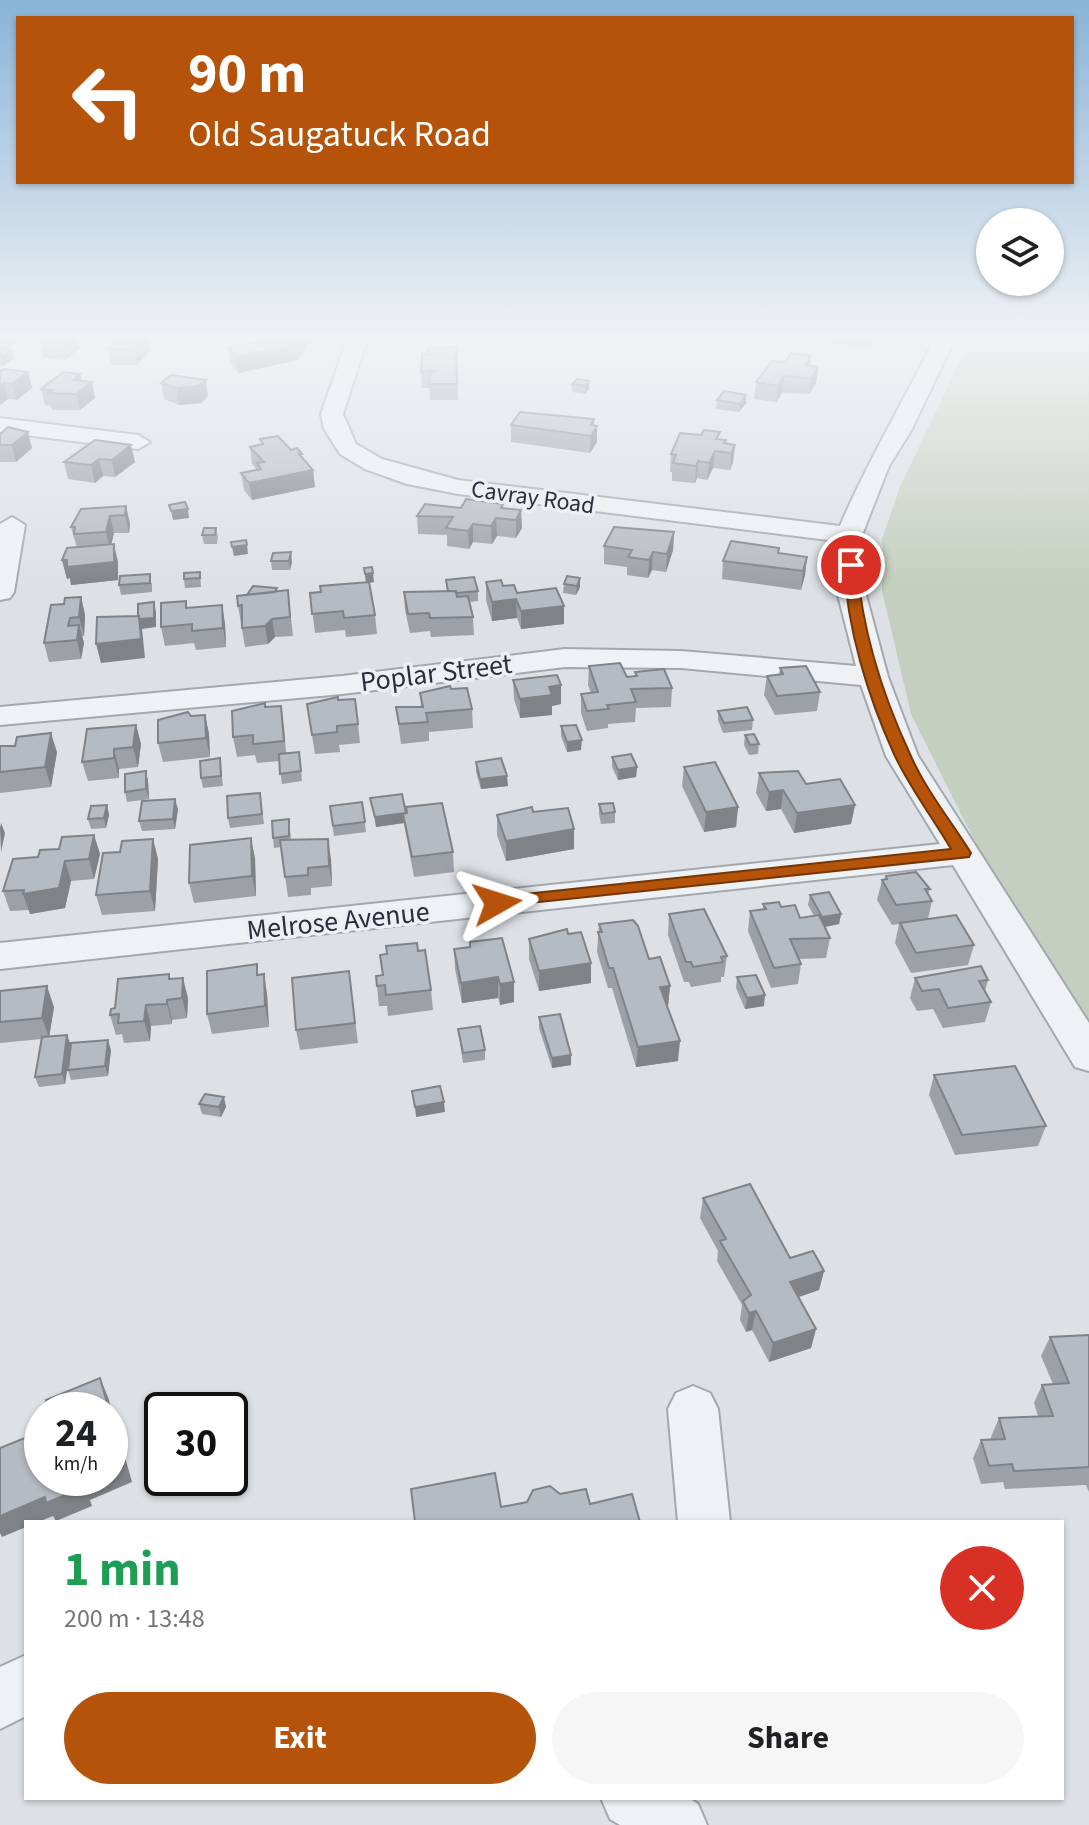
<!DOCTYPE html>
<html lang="en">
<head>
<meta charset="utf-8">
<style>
  :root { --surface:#fff; --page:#f6f6f6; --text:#202124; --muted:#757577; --accent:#b45309 }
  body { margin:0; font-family:"Source Sans 3",sans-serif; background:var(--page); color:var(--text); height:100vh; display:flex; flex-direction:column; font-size:30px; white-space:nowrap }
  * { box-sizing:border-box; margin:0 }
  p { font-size:26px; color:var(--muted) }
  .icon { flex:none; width:44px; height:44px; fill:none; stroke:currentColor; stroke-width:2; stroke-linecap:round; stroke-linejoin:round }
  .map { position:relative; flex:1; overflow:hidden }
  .panel { position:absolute; left:24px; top:1520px; width:1040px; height:280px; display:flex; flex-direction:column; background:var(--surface); border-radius:0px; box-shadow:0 2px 6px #0004 }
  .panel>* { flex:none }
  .hud { position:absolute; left:16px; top:16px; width:1058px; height:168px; border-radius:0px; box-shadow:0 2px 6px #0004; background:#b45309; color:#fff; overflow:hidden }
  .fabs { position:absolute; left:976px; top:208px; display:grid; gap:16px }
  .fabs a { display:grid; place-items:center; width:88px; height:88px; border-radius:50%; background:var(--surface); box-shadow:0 2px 6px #0004; font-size:40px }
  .speed { position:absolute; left:24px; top:1392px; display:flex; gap:16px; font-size:40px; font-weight:700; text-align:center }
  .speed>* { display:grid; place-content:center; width:104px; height:104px; border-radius:50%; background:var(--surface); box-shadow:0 2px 6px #0004; line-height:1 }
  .speed small { font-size:20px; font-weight:400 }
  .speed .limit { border:4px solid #111; border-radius:12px; background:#fff; color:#111 }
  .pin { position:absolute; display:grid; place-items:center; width:68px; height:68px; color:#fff; margin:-34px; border:4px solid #fff; border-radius:50%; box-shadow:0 2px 8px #0007 }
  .me { position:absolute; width:88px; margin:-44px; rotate:84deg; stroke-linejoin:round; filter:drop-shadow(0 0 6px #0008) }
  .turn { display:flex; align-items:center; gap:28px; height:168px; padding:0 40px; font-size:36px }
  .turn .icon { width:104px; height:104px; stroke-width:2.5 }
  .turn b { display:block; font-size:56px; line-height:68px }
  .round { display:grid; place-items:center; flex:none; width:84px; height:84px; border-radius:42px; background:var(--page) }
  .head { display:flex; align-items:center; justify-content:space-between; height:136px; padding:0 40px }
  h1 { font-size:48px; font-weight:700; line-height:60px; color:#1e9e55 }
  .button { display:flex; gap:16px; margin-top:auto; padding:16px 40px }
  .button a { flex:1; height:92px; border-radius:48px; background:var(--accent); color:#fff; font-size:32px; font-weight:700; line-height:92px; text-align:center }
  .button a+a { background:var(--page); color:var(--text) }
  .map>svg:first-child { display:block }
</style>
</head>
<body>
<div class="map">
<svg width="1089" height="1825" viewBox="0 0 1089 1825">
  <rect width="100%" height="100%" fill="#dde1e6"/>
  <path fill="#c4cfbf" d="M973,334H1089V1020L976,844L911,714L882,591V539L900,487Z"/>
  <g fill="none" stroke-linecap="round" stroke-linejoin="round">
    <defs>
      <path id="minor" d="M129,334H164L165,336L155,342L132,338Z
        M349,334H369L343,414L356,444L382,459L458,480L840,526C868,460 905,399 937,334H957L912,429L889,466L862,535L866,595L888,677L918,756L1089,1023V1071L1075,1067L953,865L0,969V943L940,844L886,756L861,685L681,668L565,667L342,694L0,725V707L342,676L565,649L681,651L856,666L838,595L836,541L458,494L407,484L365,469L340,454L324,429L321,414Z
        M0,418L138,435L150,442L138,449L0,432Z
        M12,517L25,525L14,592L10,598L0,600V524Z
        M693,1386L710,1393L718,1409L730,1522H678L668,1409L676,1393Z
        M26,1655V1716L0,1729V1667Z
        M601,1798H689L698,1804L707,1825H620L610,1819Z"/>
    </defs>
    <use href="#minor" stroke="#a3a8af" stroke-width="4"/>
    <use href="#minor" fill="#eff2f4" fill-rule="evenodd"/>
  </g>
  <path fill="#9ca1a7" d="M0,334H18L19,340L6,349L12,350L14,358L3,366L0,365Z
    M49,334L80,348L65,360L43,357L40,341Z
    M267,334H315L298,360L238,373L230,363L228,347L263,341Z
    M597,334H635L623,336L619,343L597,340Z
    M834,334H875L868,348L832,343Z
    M147,335L150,350L137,365H111L108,349Z
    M456,347L458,400H430L429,388H422L421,372L428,354Z
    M811,356L810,366L818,367L816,383L809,394L782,393L776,402L754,399L756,382L785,362Z
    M0,371L28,372L32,388L17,400L8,399L0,405Z
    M577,379L589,389L585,394L572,392V384Z
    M82,381L95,398L80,410H52L51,406L45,405L41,389Z
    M161,383L208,396L201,403L179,405L164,399Z
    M717,400L746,403L739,412L716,409Z
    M511,425L597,426V442L590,453L511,442Z
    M0,434L32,448L16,462H0Z
    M260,439L291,450L303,459L313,470L315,487L252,500L244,490L241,473L257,470L252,464L250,447L261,444Z
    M95,440L135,462L115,477L103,476L95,483L68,479L64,462Z
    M719,440H726L725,444L735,445L733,462L730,470L713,468L707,480L697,478L695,483L672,481V472H670L671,454Z
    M503,504V508L521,510L522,528L516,538L497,536L492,544L473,542L469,549L447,546V535L418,534L417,516L461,508Z
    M126,506L130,524L129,533H114L111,544L118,562V580L71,585L70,578L67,579L62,560L77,548L71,527Z
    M216,528L218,537L217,544H204L202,535Z
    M674,532L673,550L666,572L652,570L648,578L627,575V567L604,564V546Z
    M779,548V553L807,557L805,575L801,590L722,579L723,561Z
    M273,553L292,562L290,570H272L271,561Z
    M364,568L374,582L369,583L375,615L377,634L346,637L345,630L315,633L310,593L366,582Z
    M200,572L201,587L185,588L184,579Z
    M567,576L580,587L576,595L563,593L564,584Z
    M446,580L478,591V601L469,602L473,617L474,635L431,637L430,631L410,633L405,610L404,592L447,591Z
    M486,582L503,586L517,593L564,606V624L521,629L517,618L492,621L486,600Z
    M152,583V592L121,595L119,585Z
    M288,590L293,636L275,637L268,644L245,647L238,606L278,591Z
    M81,597L85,615L84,636H82L84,643L81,659L49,662L44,643L64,604Z
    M222,605L225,624L226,647L196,650L194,643L165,646L161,627L188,608Z
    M589,666L627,677L635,676V672L672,688L671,707L636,708L635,722L608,724V728L587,731L581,713V694L591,693L588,685Z
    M780,668L820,692L817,711L775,715L764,695L767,676L779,675Z
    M513,680L561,704L552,706V715L520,718L514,699Z
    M451,689L472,709L473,728L429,732V741L401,744L396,707H421L420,693Z
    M338,700L358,724L360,743L339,745L340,752L315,754L307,704Z
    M265,707L284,725L286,753L299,752L302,781L282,784L279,761L257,763L255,755L237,757L233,737Z
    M718,711L753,720L752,730L723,733L718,720Z
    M205,715L209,734L210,757L163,762L158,743L191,716Z
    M136,725L141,744L138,767L119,769V778L88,781L82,762Z
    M561,726L581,750L567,752L561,736Z
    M745,735L759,744L758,754L749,755L744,745Z
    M0,746H15L57,752L51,787L0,793Z
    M612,757L637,767L636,777L618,780L612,767Z
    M220,758L223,786L203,788L201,778Z
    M476,762L508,786L481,789L476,772Z
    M684,767L738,807L736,827L704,832L682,786Z
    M146,771L148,781L149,799L127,802L125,792Z
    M759,773L806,784L855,805L851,824L794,833L781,809L766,811L756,793Z
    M260,793L264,824L230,828L228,818Z
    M370,798L406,814L453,852L454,872L414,877L404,823L376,827Z
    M362,802L366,832L334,836L330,806Z
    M599,804L615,812V823L601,824L599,814Z
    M107,805L109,815L106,828L91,829L88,819Z
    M178,809L175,829L142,831L139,821Z
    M533,812L574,829V849L506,861L497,835V815Z
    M290,829L291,840L331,859L332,886L311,888V895L288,897L281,847L274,848L273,838Z
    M94,835L100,854L94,879L71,881L65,908L30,914L29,910L10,911L3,891L38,857Z
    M153,839L158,859L155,911L102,915L96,895L120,852Z
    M255,858L256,896L194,903L189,883Z
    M886,876L930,889L928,894L932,901L928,919L974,945L968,965L911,973L895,943L899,924L892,925L877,900L882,880L885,879Z
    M810,895L841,914L839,924L824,927L830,938L826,958L799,959L801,964L798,984L771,988L748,931L750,911L763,909V904L781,907L800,918L814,916L808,905Z
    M669,914L727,956L724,977H721V982L691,987L689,982H684L668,935Z
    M599,924L649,959L670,986L668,1006H667L678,1061L636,1067L612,988H608L597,952Z
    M568,934L591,983L539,991L529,959V939Z
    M454,949L514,982V1002L500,1005L498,998L462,1003L455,969Z
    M418,951L431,990L433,1010L388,1016L387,1006H379L376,976L383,975L380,955Z
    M349,971L358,1043L300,1050L296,1030Z
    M169,974L170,979L188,998L187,1018L172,1020V1024L151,1026L150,1041L124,1043L122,1034L116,1035L110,1015L115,1008Z
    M259,974L267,994L269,1027L212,1034L207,1014Z
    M737,977L764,1006L745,1009L736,988Z
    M915,978L988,980L985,991L991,1002L985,1022L943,1028L933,1009L917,1011L910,998Z
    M0,991L54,1007L49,1037L71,1045L111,1050L108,1076L71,1080L68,1070L69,1058L65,1084L39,1087L35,1077L41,1039L0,1043Z
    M539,1017L571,1055V1065L552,1068L539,1028Z
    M458,1029L485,1050V1060L463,1063Z
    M934,1075L1046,1126L1038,1146L955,1155L929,1095Z
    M199,1104L226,1107L221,1117L202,1114Z
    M703,1198L790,1258L824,1271L819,1290L799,1297L816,1329L811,1348L769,1362L752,1330L746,1332L740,1320L742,1305L717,1261L718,1251L700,1218Z
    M1089,1335V1492L1086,1485L1005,1489L1003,1482L981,1484L973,1458L981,1440H991V1437L999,1418L1038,1416L1034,1403L1042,1385L1053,1384L1041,1356L1050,1337Z"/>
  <path fill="#7f8388" d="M2,334H18L19,340L6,349Z
    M75,334H76L80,348L65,360L61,344Z
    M303,334H315L298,360L238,373L236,357Z
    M620,334H635L623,336L619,343Z
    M870,334H875L868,348Z
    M147,335L150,350L137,365L134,349Z
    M12,350L14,358L3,366L1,358Z
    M818,367L816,383L809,394L811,378Z
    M28,372L32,388L17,400L12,384Z
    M80,374L83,388L92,382L95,398L80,410L73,380Z
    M784,376L782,393L776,402L778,386Z
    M206,380L208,396L201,403L179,405L177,388Z
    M589,381V389L585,394V386Z
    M4,383L8,399L0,405V385Z
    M746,395V403L739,412L740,404Z
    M594,419V431L597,426V442L590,453L591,425Z
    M28,432L32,448L16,462L12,445Z
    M131,445L135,462L115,477L112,460Z
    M735,445L733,462L730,470L731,453Z
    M715,451L713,468L707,480L709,463Z
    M99,459L103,476L95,483L91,465Z
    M698,461L697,478L695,483L696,466Z
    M313,470L315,487L252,500L249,483Z
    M126,506L130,524L129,533L125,515Z
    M188,509L189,518L173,520L171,511Z
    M521,510L522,528L516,538V520Z
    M110,516L114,533L110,550L106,532Z
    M496,518L497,536L492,544L491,526Z
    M473,524V542L469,549L468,531Z
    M674,532L673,550L666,572L667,554Z
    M114,544L118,562V580L71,585L70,578L67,579L62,560Z
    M247,545L248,554L234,556L232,547Z
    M291,552L292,562L290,570L289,561Z
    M653,552L652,570L648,578L649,560Z
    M807,557L805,575L801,590L803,571Z
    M373,573L374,582L366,583L365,574Z
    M580,578V587L576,595L577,586Z
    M81,597L85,615L84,636L79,617Z
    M516,599L517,618L492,621V602Z
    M154,602L156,612V627L142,629L145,658L101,663L96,644L138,619Z
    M222,605L225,624L226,647L223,628Z
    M564,606V624L521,629V611Z
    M272,619L275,637L268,644L265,626Z
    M79,625L84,643L81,659L77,640Z
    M561,685V704L552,706V715L520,718V699L549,687Z
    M205,715L209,734L210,757L206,738Z
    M136,725L141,744L138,767L133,747Z
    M51,733L57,752L51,787L45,767Z
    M582,740L581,750L567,752V742Z
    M114,749L119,769V778L114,758Z
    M637,767L636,777L618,780V770Z
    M146,771L148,781L149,799L146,789Z
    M507,776L508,786L481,789L480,779Z
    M783,790L781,809L766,811L769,792Z
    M175,799L178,809L175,829L173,819Z
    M107,805L109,815L106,828L104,818Z
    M855,805L851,824L794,833L797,813Z
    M738,807L736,827L704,832L706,812Z
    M406,813L403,814L404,823L376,827L375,817Z
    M1,823L5,833L1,852L0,828Z
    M574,829V849L506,861V841Z
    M94,835L100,854L94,879L89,859Z
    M251,838L255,858L256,896L252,876Z
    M153,839L158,859L155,911L150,891Z
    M328,839L331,859L332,886L329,866Z
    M65,861L71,881L65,908L30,914L23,894Z
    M841,914L839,924L820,928L822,917Z
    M591,963V983L539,991V971Z
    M264,974L267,994L269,1027L265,1006Z
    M498,977V998L462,1003L461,983Z
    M183,978L188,998L187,1018L182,998Z
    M514,982V1002L500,1005V984Z
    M47,986L54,1007L49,1038L42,1018Z
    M670,986L668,1006L659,1007L660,987Z
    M765,995L764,1006L745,1009L747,998Z
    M167,1000L172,1020V1024L167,1004Z
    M146,1005L151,1026L150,1041L144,1021Z
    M67,1035L71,1045L65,1084L62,1074Z
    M108,1040L111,1050L108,1076L105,1066Z
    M680,1041L678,1061L636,1067L638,1047Z
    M571,1055V1065L552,1068V1058Z
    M224,1097L226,1107L221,1117L219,1107Z
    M444,1102L445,1112L416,1117L415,1107Z
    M824,1271L819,1290L786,1301L790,1282Z
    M756,1311L752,1330L746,1332L749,1313Z
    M816,1329L811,1348L769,1362L773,1343Z
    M100,1378L108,1397L132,1482L90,1500L92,1506L56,1521L53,1516L38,1522H26V1527L2,1537L0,1533V1516L91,1478H110V1410Z"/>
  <path fill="#b5bbc2" stroke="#7f8388" stroke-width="2" d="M49,334H75L61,344L40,341Z
    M125,334L147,335L134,349H108Z
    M267,334H303L296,344L236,357L228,347L263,341Z
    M456,347L457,384H429L430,374L434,371L421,372L422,354H428V348Z
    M0,348L12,350L0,357Z
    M791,353L811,356L805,365L818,367L811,378L784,376L778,386L756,382L772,361L785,362Z
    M4,369L28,372L12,384L4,383L0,385V371Z
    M63,372L80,374L73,380L92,382L76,394L48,393L52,390L41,389Z
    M171,375L206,380L198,386L177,388L161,383Z
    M577,379L589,381L585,386L572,384Z
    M724,391L746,395L740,404L717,400Z
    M520,412L594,419L591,425L597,426L591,436L511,425Z
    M8,427L28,432L12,445H0V434Z
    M704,430L720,432L716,439L726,440L724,443L735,445L731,453L715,451L709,463L698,461L696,466L673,463L676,455L671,454L680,433L701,435Z
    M278,436L291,450L297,448L302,454H299L313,470L249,483L241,473L261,469L257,463L264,462L250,447L263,444L260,439Z
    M95,440L131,445L112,460L99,459L91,465L64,462Z
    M466,499L503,504L501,508L521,510L516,520L496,518L491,526L473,524L468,531L446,528L453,517L417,516L425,504L461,508Z
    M185,502L188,509L171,511L169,505Z
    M126,506L125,515L110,516L106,532L74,534L75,527H71L81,509Z
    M614,527L674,532L667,554L653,552L649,560L628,557L632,550L604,546Z
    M204,528H216L215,535H202Z
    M246,540L247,545L232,547L231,542Z
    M731,541L779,548L778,553L807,557L803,571L723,561Z
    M114,544V562L67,567V560H62L67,548Z
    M291,552L289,561H271L273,553Z
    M372,567L373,573L365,574L364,568Z
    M200,572V578L184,579V573Z
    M150,574V583L119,585L120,576Z
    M567,576L580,578L577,586L564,584Z
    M474,577L478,591L456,593V591H448L446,580Z
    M501,580L503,586L514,585L517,593L556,588L564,606L521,611L516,599L492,602L486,582Z
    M369,582L375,615L344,618L343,611L312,614L310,593L321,592L320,586Z
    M253,586L277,588L275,592L247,595Z
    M288,590L290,617L272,619L265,626L242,628V605L238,606L237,596Z
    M456,591L457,597L468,596L473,617L430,618L429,613L408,614L404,592Z
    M81,597L79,617L70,618L68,626L79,625L77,640L44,643L51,605L64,604L65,598Z
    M186,601V608L222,605L223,628L192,631V624L161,627V603Z
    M154,602V618L139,619V616H138V604Z
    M139,616L141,639L96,644L97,617Z
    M620,663L627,677L637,676L635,672L664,669L672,688L631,689L636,702L607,705L609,709L587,711L581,694L598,692L589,666Z
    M806,666L820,692L777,696L767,676L783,674L780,668Z
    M557,675L561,685L549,687L552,695L520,699L513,680Z
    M450,686L451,689L467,688L472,709L426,713L428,722L399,724L396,707H423L420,693Z
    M338,697V700L355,699L358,724L337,726V732L312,735L307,704Z
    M265,703V707L281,706L284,741L253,744V735L233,737L232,711Z
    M747,707L753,720L724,723L718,711Z
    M188,712L191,716L205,715L206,738L158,743V720Z
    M136,725L133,747L114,749V758L82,762L87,729Z
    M576,725L582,740L567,742L561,726Z
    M51,733L45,767L0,772V746H15L17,737Z
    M754,734L759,744L750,745L745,735Z
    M299,752L301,771L280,774L279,754Z
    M631,754L637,767L618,770L612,757Z
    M220,758L221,776L201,778L200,761Z
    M501,758L507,776L480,779L476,762Z
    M715,762L738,807L706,812L684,767Z
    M146,771V789L125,792V774Z
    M798,771L806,784L840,779L855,805L797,813L783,790L769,792L759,773Z
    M260,793L262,814L228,818L227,796Z
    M402,794L406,813L375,817L370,798Z
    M175,799L173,819L139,821L142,801Z
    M362,802L365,822L333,826L330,806Z
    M442,803L453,852L412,857L403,814L407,813L406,807Z
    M613,803L615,812L602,814L599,804Z
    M107,805L104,818L88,819L91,806Z
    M532,807L533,812L568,808L574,829L506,841L497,815Z
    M289,819V836L273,838L272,821Z
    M94,835L89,859L65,861L59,888L23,894L24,890L3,891L13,859L38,857L40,850L59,849L62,837Z
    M251,838L252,876L189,883L190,845Z
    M153,839L150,891L96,895L103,853L120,852L122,841Z
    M328,839L329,866L308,868V875L285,877L280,840Z
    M916,872L930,889H925L932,901L896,905L882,880L887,879L886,876Z
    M829,892L841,914L822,917L810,895Z
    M779,902L781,907L795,905L800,918L819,915L830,938L790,939L801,964L774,968L750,911L766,909L763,904Z
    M704,909L727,956L721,957L723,962L693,967L691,962H686L669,914Z
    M956,915L974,945L916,953L900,923Z
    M633,920L638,926L649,959L660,957L670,986L660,987L680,1041L638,1047L613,968H609L598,932H602L599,924Z
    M567,929L568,934L581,932L591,963L539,971L529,939Z
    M502,938L514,982L500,984L498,977L461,983L454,949L470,947V942Z
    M417,943L418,951L425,950L431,990L386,995L385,985L377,986L376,976L383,975L380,955L387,954L386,946Z
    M257,964V975L264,974L265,1006L207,1014V971Z
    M981,966L988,980L979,981L991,1002L948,1008L939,989L922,991L915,978Z
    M349,971L355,1023L296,1030L292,978Z
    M169,974V979L183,978L182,998L167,1000V1004L146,1005L144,1021L118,1023L119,1014L110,1015L111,1009L115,1008L118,979Z
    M756,975L765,995L747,998L737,977Z
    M47,986L42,1018L0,1022V991Z
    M560,1014L571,1055L552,1058L539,1017Z
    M480,1026L485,1050L463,1053L458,1029Z
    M67,1035L62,1074L35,1077L42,1037Z
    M108,1040L105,1066L68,1070L71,1043Z
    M1015,1066L1046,1126L962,1135L934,1075Z
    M440,1086L444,1102L415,1107L412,1091Z
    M205,1094L224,1097L219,1107L199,1104Z
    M750,1184L790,1258L813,1251L824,1271L790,1282L816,1329L773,1343L756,1311L749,1313L743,1301L751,1295L720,1241L726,1239L703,1198Z
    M1089,1335V1467L1014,1471L1012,1464L989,1466L981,1440L1005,1439L999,1418L1053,1416L1042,1385L1069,1383L1050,1337Z
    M100,1378L109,1410H48L46,1400Z
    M110,1413L124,1464L110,1470Z
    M42,1431V1478H91L82,1482L83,1488L46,1503L45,1497L0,1516V1448Z
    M495,1473L501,1507L527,1502L533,1490L550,1486L560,1494L586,1489L590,1504L632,1494L640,1522H415L411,1489Z"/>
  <linearGradient id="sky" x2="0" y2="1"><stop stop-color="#89b3d9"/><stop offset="0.57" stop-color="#f0f2f4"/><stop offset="1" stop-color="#f0f2f4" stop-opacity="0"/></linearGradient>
  <rect width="1089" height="589" fill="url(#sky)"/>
  <path fill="#b45309" stroke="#753606" stroke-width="2" d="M851,561L857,565C862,629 883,696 910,754C925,789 951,821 971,853L969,857L491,907V899L497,897L951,849C933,818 909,787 894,754C868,697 847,629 844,565Z"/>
  <g text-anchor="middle" stroke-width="7" stroke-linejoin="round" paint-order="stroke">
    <g font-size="24" fill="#28303b" stroke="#ecf0f4">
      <text transform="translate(533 497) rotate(8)" y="8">Cavray Road</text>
    </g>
    <g font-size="28" fill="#28303b" stroke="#ecf0f4">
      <text transform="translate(436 672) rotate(-7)" y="10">Poplar Street</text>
      <text transform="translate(338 920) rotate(-6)" y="10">Melrose Avenue</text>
    </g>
  </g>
</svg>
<div class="fabs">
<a><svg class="icon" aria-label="layers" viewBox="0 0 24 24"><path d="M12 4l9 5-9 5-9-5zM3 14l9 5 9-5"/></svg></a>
</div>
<div class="speed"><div>24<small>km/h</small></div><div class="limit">30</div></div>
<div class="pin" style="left:851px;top:565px;background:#d93025"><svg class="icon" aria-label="arrive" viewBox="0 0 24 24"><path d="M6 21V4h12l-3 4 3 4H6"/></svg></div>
<svg class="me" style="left:497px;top:903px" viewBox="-20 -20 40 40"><path d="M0-17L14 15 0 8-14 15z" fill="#b45309" stroke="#fff" stroke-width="4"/></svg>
<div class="hud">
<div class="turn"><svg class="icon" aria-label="left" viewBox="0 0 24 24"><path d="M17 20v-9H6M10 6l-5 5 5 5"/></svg><div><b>90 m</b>Old Saugatuck Road</div></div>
</div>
<section class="panel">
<div class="head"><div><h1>1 min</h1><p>200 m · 13:48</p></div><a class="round" style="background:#d93025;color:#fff"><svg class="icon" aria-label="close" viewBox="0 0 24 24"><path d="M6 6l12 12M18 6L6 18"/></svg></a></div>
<div class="button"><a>Exit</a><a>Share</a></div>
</section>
</div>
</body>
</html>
